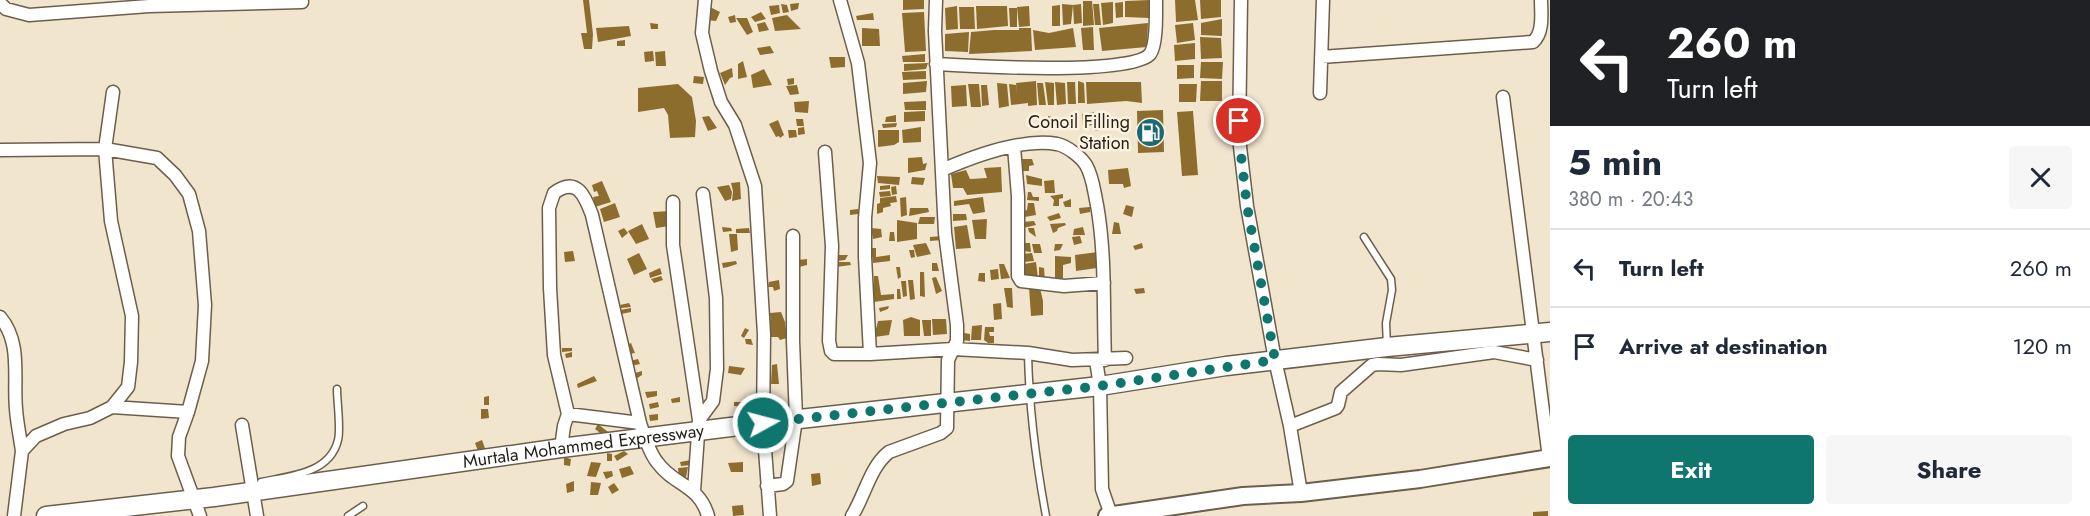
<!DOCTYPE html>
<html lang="en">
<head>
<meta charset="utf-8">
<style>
  :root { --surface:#fff; --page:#f6f6f7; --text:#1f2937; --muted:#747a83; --line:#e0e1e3; --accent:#0f766e }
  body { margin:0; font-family:Jost,sans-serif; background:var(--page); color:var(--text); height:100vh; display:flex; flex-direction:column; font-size:22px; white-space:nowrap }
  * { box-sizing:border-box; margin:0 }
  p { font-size:20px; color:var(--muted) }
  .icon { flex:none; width:33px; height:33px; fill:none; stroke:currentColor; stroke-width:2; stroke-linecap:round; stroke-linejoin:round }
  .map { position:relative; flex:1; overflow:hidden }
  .details { display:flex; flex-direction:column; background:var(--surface); width:540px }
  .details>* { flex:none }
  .banner { background:#202124; color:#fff; overflow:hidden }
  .pin { position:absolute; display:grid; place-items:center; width:51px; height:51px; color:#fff; margin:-26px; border:3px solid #fff; border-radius:50%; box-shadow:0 2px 6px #0007 }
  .me { position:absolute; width:66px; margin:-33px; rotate:83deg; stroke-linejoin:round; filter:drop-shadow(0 0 4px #0008) }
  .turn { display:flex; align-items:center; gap:21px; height:126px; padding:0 18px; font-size:27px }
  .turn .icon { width:78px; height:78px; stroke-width:2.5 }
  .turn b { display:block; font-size:42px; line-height:51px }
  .round { display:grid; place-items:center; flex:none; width:63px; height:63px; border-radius:6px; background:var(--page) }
  .summary { display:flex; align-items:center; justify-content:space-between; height:102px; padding:0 18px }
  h1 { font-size:36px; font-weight:700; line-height:45px }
  .cta { display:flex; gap:12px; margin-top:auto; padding:12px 18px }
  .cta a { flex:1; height:69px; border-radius:6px; background:var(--accent); color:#fff; font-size:24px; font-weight:700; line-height:69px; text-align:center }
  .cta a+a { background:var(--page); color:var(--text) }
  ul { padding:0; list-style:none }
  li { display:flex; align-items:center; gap:18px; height:78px; padding:0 18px; border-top:2px solid var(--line) }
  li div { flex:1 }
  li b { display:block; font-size:22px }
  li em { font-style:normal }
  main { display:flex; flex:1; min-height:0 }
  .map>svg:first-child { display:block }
</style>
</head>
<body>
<main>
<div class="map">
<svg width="1550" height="516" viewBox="0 0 1550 516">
  <rect width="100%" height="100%" fill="#f2e5ce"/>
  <path fill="#8d6d2e" d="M583,0H589L593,34L592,49H584L581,33H587Z
    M903,0H924V9L903,10Z
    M1150,0L1149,18L1125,17V1Z
    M1175,0H1195L1198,20L1176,22Z
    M1200,0H1221V17L1201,19Z
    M1083,1H1092L1094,25L1083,26Z
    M1113,2V23L1103,25L1101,3Z
    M1123,2V17L1116,18L1115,3Z
    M799,3L798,9L791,11L790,4Z
    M781,4L787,5L789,12L783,13Z
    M1062,4L1073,5L1071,24L1063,25Z
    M1081,4L1082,23L1074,24L1073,5Z
    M1093,4H1099L1101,25H1095Z
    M779,5L780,13L771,15L769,6Z
    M1060,5V26H1052V6Z
    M957,6L958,29L946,30L945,8Z
    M976,6H1007L1008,26L977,29Z
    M1029,6L1030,26L1019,27L1017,7Z
    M710,7L720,12L716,21L707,20Z
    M959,7H974L975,29H960Z
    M1009,8H1017V27H1010Z
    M761,12L766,19L755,22L751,17Z
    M924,12L926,51L905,52L902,13Z
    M873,13L874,20H857L856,16Z
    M735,15L736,22L730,23L728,17Z
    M787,15L801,29L775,31L772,18Z
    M736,18H747L753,32L747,35Z
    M1222,19V36L1201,35V23Z
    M765,22L769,30L759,32L757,24Z
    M650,23L658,24V29H651Z
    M1148,23L1147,47L1102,51L1099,28Z
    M1193,23L1195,40L1177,43L1175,25Z
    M629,26L631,36L598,42L596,28Z
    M1093,27L1094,50H1083L1081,28Z
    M862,28L879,29L880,46H862Z
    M1019,28H1031L1032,51L969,54L971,32L994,30H1019Z
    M1073,28L1076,47L1035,50L1033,30L1049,33Z
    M969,32L968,52L945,51V34Z
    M1200,37L1221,38L1222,58L1201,59Z
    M625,40V46H617V41Z
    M1195,43V59L1175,61L1174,45Z
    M770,46L774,53L760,55L757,48Z
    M653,51L654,61L645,62L644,52Z
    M665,51L666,66H656L655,52Z
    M925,54V62H903L902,56Z
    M829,57H845V67L831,68Z
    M743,61L747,77L738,79V64Z
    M1201,62H1223L1222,79L1200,78Z
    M928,63L926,69L904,71V64Z
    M1177,65H1194V78L1177,79Z
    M732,68L733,77L730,78L725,85L720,73Z
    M764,69L772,85L753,88L751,75Z
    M926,71V79L903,80L902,72Z
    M694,76L704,77L703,84L693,83Z
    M794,78V84L788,85L787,79Z
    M927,81L926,92L903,94V83Z
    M1036,81L1037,105L1028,106V103L1011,105L1009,84L1016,85L1017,94L1016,83Z
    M1078,81L1084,83L1085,103H1078Z
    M1201,81H1222V101H1200Z
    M1045,82L1054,83V105H1048Z
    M1055,82L1065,83L1066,104L1057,105Z
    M1067,82H1075L1076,104H1068Z
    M1086,82H1141L1142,103L1126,101L1087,104Z
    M997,83L1007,84L1009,106L999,108Z
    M1037,83H1043L1046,105H1039Z
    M678,84L692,97L696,121L695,137L670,138L668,115L664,108L638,112V88Z
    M968,84H979L981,107H971Z
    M1179,84H1197L1196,102H1179Z
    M797,85L799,94L790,95L786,86Z
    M966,85L967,106L952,107L951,86Z
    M981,85H987L989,105L982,106Z
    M809,101L808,113L795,112L794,102Z
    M926,101V110H905L904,102Z
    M1163,110L1164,152L1138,153L1137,111Z
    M925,111V121L904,122V112Z
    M1193,111L1198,175L1182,176L1177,112Z
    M1094,112V125L1083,126L1082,114Z
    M896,115V122H885L886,117Z
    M709,116L717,128L708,131L702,117Z
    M1048,116L1053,117V127H1049Z
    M1103,116L1104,129L1095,131V117Z
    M796,119H803L804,126H797Z
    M778,120L784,135L780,138L779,136L776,137L769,124Z
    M897,123L896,127L883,128L882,124Z
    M804,127L805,134L798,135V128Z
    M921,127V142L903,143L902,130Z
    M788,130H796L797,137L789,138Z
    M878,130H899V142L894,145L878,147Z
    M922,157L923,164L927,163L925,170L908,173V158Z
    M1022,159H1032L1034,165L1029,166V171H1023Z
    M1001,167L1002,192L967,195L963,188H953L951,174L966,170L970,179L987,178L984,168Z
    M1128,168L1131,186L1124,188L1123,184H1109L1108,170Z
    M1026,175L1042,179V186L1027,184Z
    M877,176L900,177L899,185L878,183Z
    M912,177L925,178L923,185L911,184Z
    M1054,180L1055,193H1045L1044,181Z
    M602,181L611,202L595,207L593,197L599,196L597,191L594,192L592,185Z
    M740,182L741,199L732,201L733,191L731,183Z
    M729,185L732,192L731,199L725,201L717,187Z
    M890,185V189L880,190V186Z
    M896,186L897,194L892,195L891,187Z
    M890,191L891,196L880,197L879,192Z
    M1028,192H1031L1033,197H1039V201L1027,200Z
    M1063,194V198L1059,199V206H1053L1054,200L1050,196Z
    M896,196L897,202L890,203L891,206L883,208V212L877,214V204L880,203V198Z
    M906,197L907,215L901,217L900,198Z
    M983,197L985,212L973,214L969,204L954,206V201Z
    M1071,199V207H1065L1063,202Z
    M615,203L620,217L604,222L600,209Z
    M1028,203H1034L1036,215L1025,217L1023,211L1027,210Z
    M1126,205L1134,207L1132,217L1123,214Z
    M1090,207V212L1080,214L1079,208Z
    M910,208H928L929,212L909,216Z
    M858,209V214L850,215V210Z
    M671,211L670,226L656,228L653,212Z
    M1059,213L1061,218L1050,221L1047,217Z
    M953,214H966L967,220L953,221Z
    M920,217H935L934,224H918Z
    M987,219L986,239H975L972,220Z
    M897,220L917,223V239L897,242Z
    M1034,221L1036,225L1023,228L1022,222Z
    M1114,222L1119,223L1121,234H1112Z
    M1065,223L1066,225L1058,228L1057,231L1053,233L1050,224Z
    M642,224L649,239L636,244L628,231Z
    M967,225L971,248L956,249L954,227Z
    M722,227L731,228L732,231L723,232Z
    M1083,227L1085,235H1073L1074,229Z
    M624,228L628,233L622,238L618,231Z
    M749,228L750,233H736V229Z
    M871,228L881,229L882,237L873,239Z
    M1028,228H1034L1036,237L1029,232Z
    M890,232H894L895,241H889Z
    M729,234H737L738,250L731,252Z
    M942,236V240L930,241V237Z
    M1080,236L1082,243L1074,245L1072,237Z
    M926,243L931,254L917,257L913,245Z
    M1022,243H1030L1031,252L1023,251Z
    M1142,243L1143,248L1135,250L1133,246Z
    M1032,244H1040L1042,253H1034Z
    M1055,244H1063L1060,250L1054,251Z
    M871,248H876V257L890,255V261L873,263Z
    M909,250H914L915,257L911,258Z
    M573,251L575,261L565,262L564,252Z
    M1098,252L1097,268L1076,271L1075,255Z
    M639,253L647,269L634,275L627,259Z
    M1032,253L1034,261L1023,262L1022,254Z
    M836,255H848L845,260L837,261Z
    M1055,256L1071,257V263L1063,265V278L1055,280Z
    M807,259V265L799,267L798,260Z
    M736,261L737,264L728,267L723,268L722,263Z
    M836,262H850L851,265L836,267Z
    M1036,262L1038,278L1025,277L1024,264Z
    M932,263H937L939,271H932Z
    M999,264H1004L1010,278L1001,279Z
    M896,267H900L901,277L898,279Z
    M1039,267L1044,268L1045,281L1039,280Z
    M660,268L662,274L650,278L649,273Z
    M998,269L999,279L991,280L990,270Z
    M920,272H924L925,297L920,296Z
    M979,273H985V282L978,281Z
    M661,276L663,280L654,283L651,279Z
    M874,276H878L881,295L894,294V299L874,302Z
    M936,277L942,291L936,294L932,278Z
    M779,280L780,289L774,291L773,287H768L769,282Z
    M908,280H913L915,299L910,300Z
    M901,281H906L907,296L903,297Z
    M1029,287L1040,288L1043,301V315L1031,316Z
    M1004,288H1012L1013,308L1007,307Z
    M1144,288L1145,293L1136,294L1134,289Z
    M897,289H900L901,299H897Z
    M629,303L631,307L621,308L620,305Z
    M1001,303L1002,319L994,320L993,304Z
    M889,306L888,309L880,312L879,308Z
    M631,308V312L621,314L620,310Z
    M781,312L785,322L787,338L780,340L778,337H771L770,313Z
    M911,317L920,320V336H904L903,320Z
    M932,319H946L947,334L933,335Z
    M892,320L889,335L874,337L878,321Z
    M922,320H931V336H924Z
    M982,325L981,340H971L972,326Z
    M985,327H994V332H989L990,336H994V343H988L984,340Z
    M745,328L749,330L744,338L741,336Z
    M964,333L970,334V341L962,340Z
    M745,339H751L753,345L746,344Z
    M631,343L635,353L629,354L627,345Z
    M562,348H572V351L562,352Z
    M572,352V357L566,358L565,354Z
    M638,359L640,364L631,366L630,361Z
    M777,364L779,384H771L772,365Z
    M729,366L745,368L741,375L728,373Z
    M642,371V375L636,379L635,373Z
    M594,376L597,381L578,388L577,384Z
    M657,391V396L647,398L645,392Z
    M489,396V405H484V397Z
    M680,397V402L672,403L671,399Z
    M658,402L659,407L650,409L649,404Z
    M734,402H745V407L734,406Z
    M481,409H488L489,418L481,419Z
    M658,414V420L650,421L649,415Z
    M598,424L608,432L604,442L598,437L600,433L595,429Z
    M482,440L486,451L479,454L475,443Z
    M624,451L628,454L617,461L614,456Z
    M607,453L612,454V461H607Z
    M564,457L571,459L570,466L564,465Z
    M691,460L692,465L681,466L680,462Z
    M591,462L601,463L596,477L587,476Z
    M743,462V472H731L728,463Z
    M630,466L634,474L622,478L619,469Z
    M688,467L686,477L679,478L678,468Z
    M612,471L613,476L606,479L603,472Z
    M820,473L821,484L812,486L811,474Z
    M574,481V491L567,493L566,484Z
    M591,482L601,483L598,495H590Z
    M614,483L619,490L612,494L608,487Z
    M743,505L744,515L733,516L732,506Z
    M1548,511V516H1533V512Z"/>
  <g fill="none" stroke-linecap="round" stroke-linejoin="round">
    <defs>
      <path id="service" d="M1364,237L1391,279L1392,290L1386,323L1387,346
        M1028,353C1029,408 1036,462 1046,516
        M261,482C289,476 330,474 338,440C341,429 337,402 337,389
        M348,516L363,506"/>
      <path id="minor" d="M705,0L702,33L711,71L721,102L735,125L755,186L764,334L763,423L770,516
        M840,0L858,63L870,163L865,218V257L870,354
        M1241,0L1239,138L1247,206L1275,360L1290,426L1301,493
        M0,3L6,9L29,15L149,6L302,2
        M1321,57L1533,42C1544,32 1541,14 1541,0
        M936,64C969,66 1132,76 1150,54C1157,45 1156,13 1156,0
        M1320,93L1323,0
        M1503,97L1549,458
        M1014,147L1018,196V276L1021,281L1064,286L1104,283
        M0,150L105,149L157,158L175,175L189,194L199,231L205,305L202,361L188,412L179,437L178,456L200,516
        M825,152L832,246L829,341L831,351L834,354H870L953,349L1028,353L1072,360L1126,358
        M942,170C974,156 1022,138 1057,144C1067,146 1081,157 1086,165C1093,177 1094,191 1097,205C1106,256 1103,308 1105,360
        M673,202V245L699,420L694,491
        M0,317C22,343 13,377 16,409C17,423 20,437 22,451
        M1096,360L1100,386L1102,489L1111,515
        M112,407L188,412
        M568,414L640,423
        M699,420L713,401L717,369L716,298L703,194
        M242,425L257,516
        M1290,426L1336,408L1338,405L1341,392L1372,365L1378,364L1401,365L1494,352L1537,360
        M561,448L564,426L568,414L554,355L550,288L549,208L554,193C577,176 585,196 592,215L640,423C644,435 649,452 657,462C674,486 699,484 708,516
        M767,486L783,484L787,481L796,419L793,341V236
        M14,516L22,451L36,436L64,424L90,418L112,407L128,387L131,362L132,316L111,221L105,149L113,92
        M852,516C865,495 870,467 889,452L941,433L947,428L948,360L957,341V325L945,233L935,31L936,0"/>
      <path id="secondary" d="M1107,516L1243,496L1301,493L1420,479L1550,458"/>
      <g id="primary">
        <path id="s1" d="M46,516L214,497L561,448L763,423L1100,386L1226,366L1387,347L1550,332"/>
      </g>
    </defs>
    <use href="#service" stroke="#6b5f4c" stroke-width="9"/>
    <use href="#minor" stroke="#6b5f4c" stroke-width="15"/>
    <use href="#secondary" stroke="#6b5f4c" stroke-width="20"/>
    <use href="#primary" stroke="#6b5f4c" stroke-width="21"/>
    <use href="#service" stroke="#fff" stroke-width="6"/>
    <use href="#minor" stroke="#fff" stroke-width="12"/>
    <use href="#secondary" stroke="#fff" stroke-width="16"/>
    <use href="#primary" stroke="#fff" stroke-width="18"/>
  </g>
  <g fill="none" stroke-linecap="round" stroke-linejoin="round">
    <path stroke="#0f766e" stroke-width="10" stroke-dasharray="0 18" d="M763,423L1100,386L1275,360L1247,206L1239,138V121"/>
  </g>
  <defs>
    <symbol id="fuel-disc" viewBox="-11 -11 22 22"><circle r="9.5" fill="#1d6872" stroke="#fdf2e0"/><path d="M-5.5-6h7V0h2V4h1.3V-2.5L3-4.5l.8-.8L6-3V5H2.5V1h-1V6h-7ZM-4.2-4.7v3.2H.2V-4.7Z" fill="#fff"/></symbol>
  </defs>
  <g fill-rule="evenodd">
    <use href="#fuel-disc" x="1134" y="116" width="33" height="33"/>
  </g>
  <g text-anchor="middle" stroke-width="5" stroke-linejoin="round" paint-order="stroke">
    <g font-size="18" fill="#231e16" stroke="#fdf2e0" text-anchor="end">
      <text x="1130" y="128">Conoil Filling<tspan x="1130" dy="21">Station</tspan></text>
    </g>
    <g font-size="18" fill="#231e16" stroke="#fdf2e0">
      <text dy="6" stroke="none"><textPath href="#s1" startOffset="542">Murtala Mohammed Expressway</textPath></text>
    </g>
  </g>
</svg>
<div class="pin" style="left:1239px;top:121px;background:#d93025"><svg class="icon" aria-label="arrive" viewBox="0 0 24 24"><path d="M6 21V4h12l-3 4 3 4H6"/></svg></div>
<svg class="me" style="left:763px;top:423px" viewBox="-20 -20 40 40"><circle r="17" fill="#0f766e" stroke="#fff" stroke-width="3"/><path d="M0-11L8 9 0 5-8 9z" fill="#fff"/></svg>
</div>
<section class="details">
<div class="banner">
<div class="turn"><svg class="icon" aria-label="left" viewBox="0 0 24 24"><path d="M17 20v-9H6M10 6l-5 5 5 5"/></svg><div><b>260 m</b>Turn left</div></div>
</div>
<div class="summary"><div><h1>5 min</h1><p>380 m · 20:43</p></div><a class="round"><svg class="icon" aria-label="close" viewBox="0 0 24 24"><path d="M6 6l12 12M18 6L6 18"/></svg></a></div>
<ul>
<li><svg class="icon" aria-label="left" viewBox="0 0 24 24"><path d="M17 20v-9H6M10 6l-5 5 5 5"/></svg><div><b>Turn left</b></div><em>260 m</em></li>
<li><svg class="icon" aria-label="arrive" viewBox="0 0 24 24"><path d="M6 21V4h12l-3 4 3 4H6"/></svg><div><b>Arrive at destination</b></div><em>120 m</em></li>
</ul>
<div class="cta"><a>Exit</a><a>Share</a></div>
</section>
</main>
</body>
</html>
